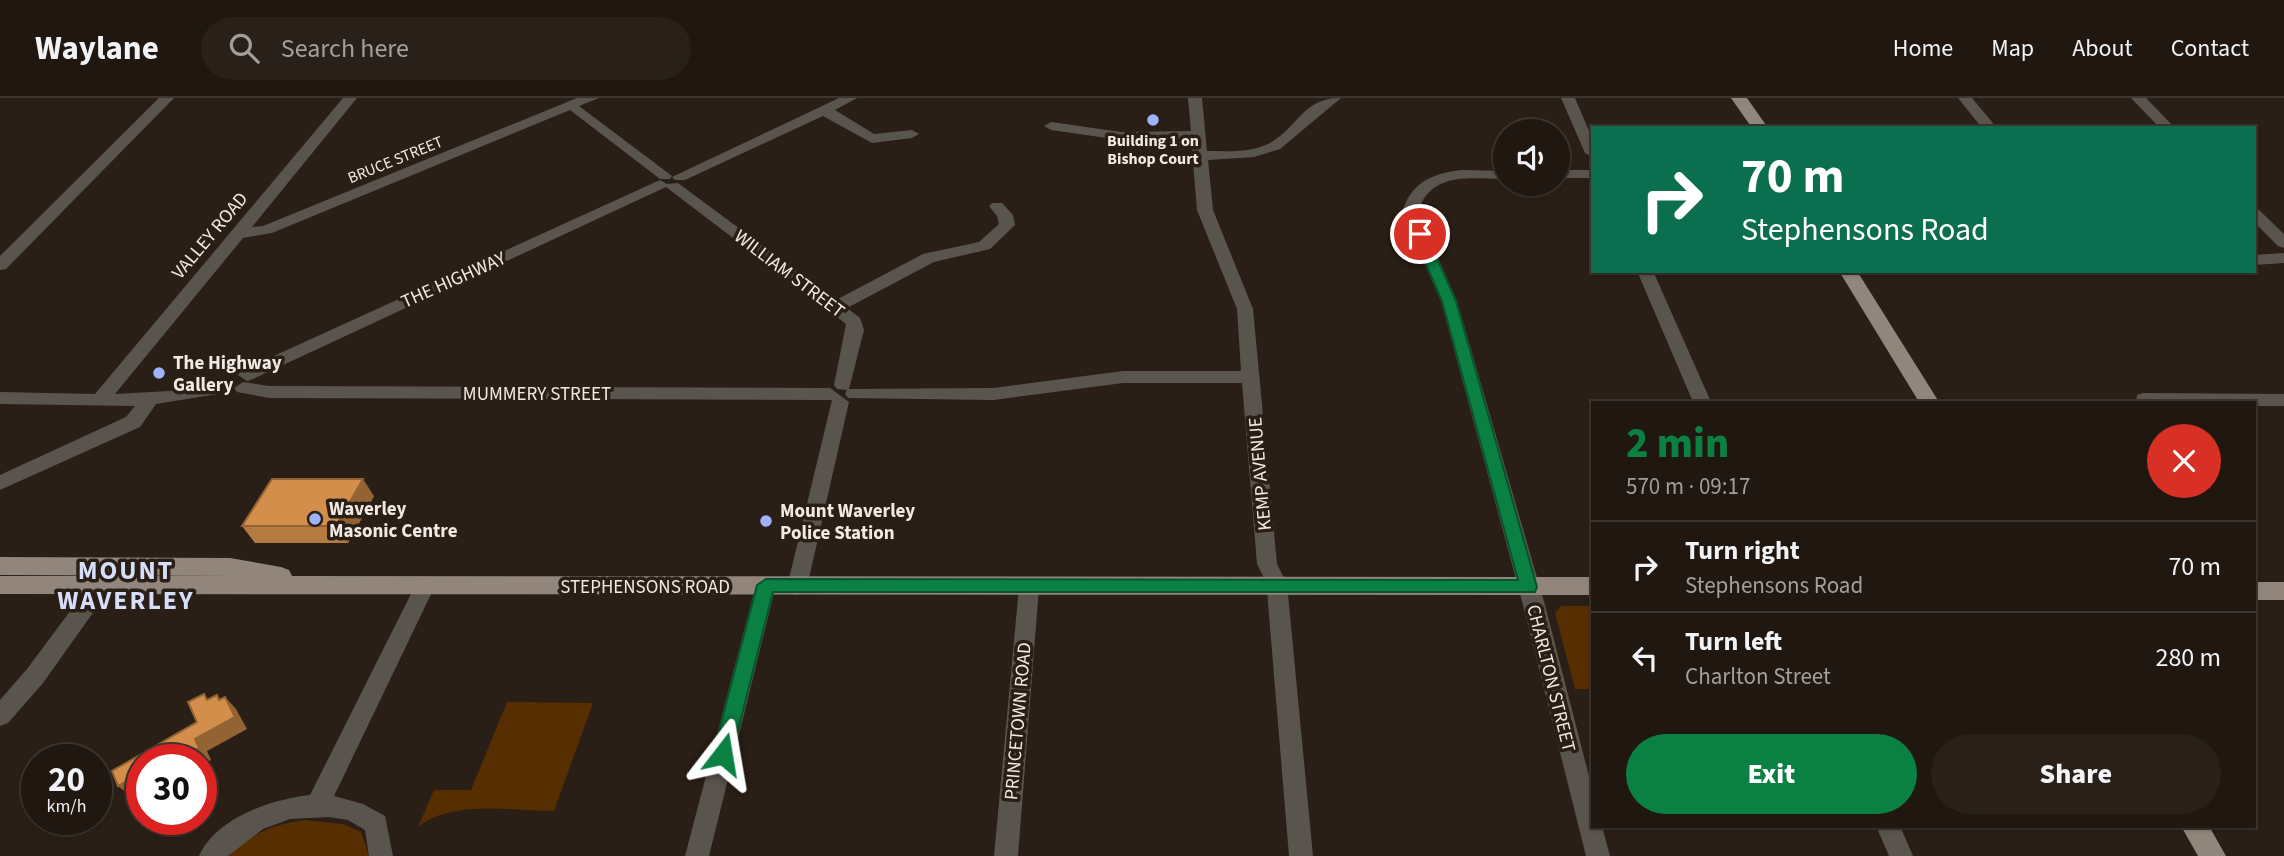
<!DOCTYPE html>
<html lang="en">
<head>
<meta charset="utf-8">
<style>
  :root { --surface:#201710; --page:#282019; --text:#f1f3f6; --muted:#a29f9f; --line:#3d3630; --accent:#0b8043 }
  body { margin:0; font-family:"Source Sans 3",sans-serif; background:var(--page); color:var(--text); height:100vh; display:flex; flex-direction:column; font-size:26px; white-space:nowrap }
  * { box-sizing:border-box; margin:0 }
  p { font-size:23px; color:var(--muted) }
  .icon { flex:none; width:38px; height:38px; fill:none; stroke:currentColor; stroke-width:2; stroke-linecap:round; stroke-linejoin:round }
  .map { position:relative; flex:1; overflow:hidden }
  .panel { position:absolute; left:1591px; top:303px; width:665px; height:427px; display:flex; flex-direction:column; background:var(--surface); border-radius:0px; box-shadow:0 2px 5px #0004,0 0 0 2px var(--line) }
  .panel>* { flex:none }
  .guide { position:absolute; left:1591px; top:28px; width:665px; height:147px; border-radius:0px; box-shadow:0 2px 5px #0004,0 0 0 2px var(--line); background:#0b6e4f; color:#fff; overflow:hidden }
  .controls { position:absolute; left:1493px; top:21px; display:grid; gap:14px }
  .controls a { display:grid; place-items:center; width:77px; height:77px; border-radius:50%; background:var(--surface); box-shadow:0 2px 5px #0004,0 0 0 2px var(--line); font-size:35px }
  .speed { position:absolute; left:21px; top:646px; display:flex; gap:14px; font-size:35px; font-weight:700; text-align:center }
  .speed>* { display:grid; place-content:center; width:91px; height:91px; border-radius:50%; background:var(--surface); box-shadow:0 2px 5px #0004,0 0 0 2px var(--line); line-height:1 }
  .speed small { font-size:18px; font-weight:400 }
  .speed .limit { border:10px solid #d22; background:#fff; color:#111 }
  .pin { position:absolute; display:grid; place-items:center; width:60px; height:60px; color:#fff; margin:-30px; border:4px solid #fff; border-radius:50%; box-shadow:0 2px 7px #0007 }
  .me { position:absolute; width:77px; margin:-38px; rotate:14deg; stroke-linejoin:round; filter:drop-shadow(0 0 5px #0008) }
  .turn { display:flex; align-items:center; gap:24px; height:147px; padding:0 35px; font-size:32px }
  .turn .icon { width:91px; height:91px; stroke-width:2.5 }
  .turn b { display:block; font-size:49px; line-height:60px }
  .round { display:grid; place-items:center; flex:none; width:74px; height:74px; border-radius:37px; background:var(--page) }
  .overview { display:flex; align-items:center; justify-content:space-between; height:119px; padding:0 35px }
  h1 { font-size:42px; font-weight:800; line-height:52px; color:var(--accent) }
  .button { display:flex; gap:14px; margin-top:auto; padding:14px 35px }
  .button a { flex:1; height:80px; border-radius:42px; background:var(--accent); color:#fff; font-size:28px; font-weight:800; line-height:80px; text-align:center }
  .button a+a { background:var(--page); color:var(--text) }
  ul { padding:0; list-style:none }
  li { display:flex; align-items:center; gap:21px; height:91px; padding:0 35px; border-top:2px solid var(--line) }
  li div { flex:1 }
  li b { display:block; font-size:26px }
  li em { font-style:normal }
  header { display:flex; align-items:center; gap:42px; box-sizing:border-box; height:98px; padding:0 35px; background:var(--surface); border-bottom:2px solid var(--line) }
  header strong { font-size:33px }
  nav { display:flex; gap:38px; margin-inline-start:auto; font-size:24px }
  .search { width:490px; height:63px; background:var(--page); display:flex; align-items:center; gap:18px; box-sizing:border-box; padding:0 24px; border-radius:38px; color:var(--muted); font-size:26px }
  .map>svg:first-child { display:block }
</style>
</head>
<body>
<header>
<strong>Waylane</strong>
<div class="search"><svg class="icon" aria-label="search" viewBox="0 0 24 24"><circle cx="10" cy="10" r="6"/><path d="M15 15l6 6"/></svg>Search here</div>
<nav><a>Home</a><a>Map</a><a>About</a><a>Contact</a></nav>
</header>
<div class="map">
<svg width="2284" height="758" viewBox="0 0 2284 758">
  <rect width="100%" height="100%" fill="#2a1f16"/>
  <path fill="#562e00" d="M1561,508H1592V591H1575L1555,515Z
    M507,604L593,605L554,713C511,713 453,701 418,729L434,692H471Z
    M305,722L343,726L361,734L369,758H227C255,735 269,727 305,722Z"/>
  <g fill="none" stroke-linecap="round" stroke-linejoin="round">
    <path fill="#5a544f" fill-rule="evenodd" d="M159,0H174L6,171L0,172V158Z
      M343,0H357L252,129L263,128L577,0H599L579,8L672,78L670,81H660L570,12L272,135L243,140L115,296L169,293L224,284L233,290L230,294L156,306L140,329L0,392V377L126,319L135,308L0,306V294L95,296Z
      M839,0H857L835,12L874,36L912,32L919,36L912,40L872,45L823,18L685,82H675L672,79Z
      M1188,0H1202L1207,53C1227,53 1249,55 1268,46C1299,30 1301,0 1341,0L1280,51L1254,59L1208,62L1213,112L1253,211L1277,466L1287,486L1313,758H1289L1268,505L1267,486L1257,466L1242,285H1123L994,302L848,300L845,296L847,292L837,291L834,287L846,226L666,89L253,281L247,283L238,277L241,273L660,82L667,86L678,85L836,202L923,156L979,144L999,126L997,118L989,108L992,105H1002L1013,117L1015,127L990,151L934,164L847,210L860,220L864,232L849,291L994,290L1123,273H1241L1237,211L1197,112L1191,41L1121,42L1051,32L1044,28L1051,24L1121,34L1191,33Z
      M1561,0H1575L1592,40V59L1585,55Z
      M1958,0H1972L1997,30H1982Z
      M2131,0H2146L2175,30H2160Z
      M1461,72L1505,73V81C1470,81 1431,73 1418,114L1457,203L1545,507L1592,690V728H1602L1610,758H1586L1523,507L1441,203L1402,114C1412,84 1431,76 1461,72Z
      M1558,72H1592V80H1558Z
      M2254,110L2259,112L2284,136V150L2278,148L2254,124Z
      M2284,155V165L2254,167V157Z
      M1637,173H1653L1711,304H1693Z
      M243,284L269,288L830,290L849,304L807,489L804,495L797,497L790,495L787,489L832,302L269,300L237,294L234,290Z
      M2143,295L2284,296V308H2254V304H2136L2137,297Z
      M110,467L117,469L120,475L117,481L43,585L8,625L0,628V602L27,571L103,469Z
      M766,479L773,481L776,487L709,758H685L756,487L759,481Z
      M425,480L432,482L435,488L334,698L363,706L385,718L393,758H369L365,732L348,722L328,719L290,721L263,731L228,758H199C216,720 272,701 310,697L418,482Z
      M1029,481L1036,483L1039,489L1018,758H994L1019,489L1022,483Z
      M1876,728H1900L1913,758H1889Z"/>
    <path fill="#92867c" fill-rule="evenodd" d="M1731,0H1747L1768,30H1752Z
      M1839,173H1857L1939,304H1919Z
      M0,459L230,460L281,469L289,472L292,478L1592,479V497L0,496V478H233L0,477Z
      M2254,484H2284V502H2254Z
      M2181,728H2209L2226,758H2198Z"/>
  </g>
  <path fill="#b57a40" d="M374,398L348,445H255L242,428Z"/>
  <path fill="#936334" d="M363,381L374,398L348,445L336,428Z
    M225,599L236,611L247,631L207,653L211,662L201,668V662H179L195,641Z
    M142,675V694L132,699L118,688Z"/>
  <path fill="#d28e4a" stroke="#936334" stroke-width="2" d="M272,381H363L336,428H242Z
    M204,596L207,602L217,597L219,602L225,599L235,619L195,641L199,650L179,662H172L171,659L167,662H142V675L118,688L112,673L197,624L188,604Z"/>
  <path fill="#0b8043" stroke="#07532c" stroke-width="2" d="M1420,132L1426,136L1456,203L1537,489L1535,494H773L732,656L730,662L723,665L716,662L713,656L757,487L766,481L1518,482L1442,203L1413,136Z"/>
  <g fill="#a1b2fd" stroke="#2a1f16" stroke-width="2.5">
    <circle cx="1153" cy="22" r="7"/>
    <circle cx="159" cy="275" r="7"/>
    <circle cx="315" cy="421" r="7"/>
    <circle cx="766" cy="423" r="7"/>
  </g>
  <g text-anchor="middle" stroke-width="7" stroke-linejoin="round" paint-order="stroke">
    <g font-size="16" font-weight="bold" fill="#f1eae4" stroke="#2a1f16">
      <text x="1153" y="48">Building 1 on<tspan x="1153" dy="18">Bishop Court</tspan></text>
    </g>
    <g font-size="16" fill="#f1eae4" stroke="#2a1f16">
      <text transform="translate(395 61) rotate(-22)" y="6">BRUCE STREET</text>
    </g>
    <g font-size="19" fill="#f1eae4" stroke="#2a1f16">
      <text transform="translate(209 137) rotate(-50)" y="7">VALLEY ROAD</text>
      <text transform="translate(790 175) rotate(37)" y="7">WILLIAM STREET</text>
      <text transform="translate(453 181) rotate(-24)" y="7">THE HIGHWAY</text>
      <text x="537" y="302">MUMMERY STREET</text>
      <text transform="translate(1259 376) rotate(-95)" y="7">KEMP AVENUE</text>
      <text x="645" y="495">STEPHENSONS ROAD</text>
      <text transform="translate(1552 580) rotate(76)" y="7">CHARLTON STREET</text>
      <text transform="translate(1017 623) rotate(-85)" y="7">PRINCETOWN ROAD</text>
    </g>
    <g font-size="19" font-weight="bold" fill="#f1eae4" stroke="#2a1f16" text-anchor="start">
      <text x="173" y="271">The Highway<tspan x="173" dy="22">Gallery</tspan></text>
      <text x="329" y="417">Waverley<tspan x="329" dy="22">Masonic Centre</tspan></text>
      <text x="780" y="419">Mount Waverley<tspan x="780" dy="22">Police Station</tspan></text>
    </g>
    <g font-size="26" font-weight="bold" letter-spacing="2" fill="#d6defa" stroke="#2a1f16">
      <text x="126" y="481">MOUNT<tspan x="126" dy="30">WAVERLEY</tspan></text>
    </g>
  </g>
</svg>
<div class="controls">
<a><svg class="icon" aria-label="sound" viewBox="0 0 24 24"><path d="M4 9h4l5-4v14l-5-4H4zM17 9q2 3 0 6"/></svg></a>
</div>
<div class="speed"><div>20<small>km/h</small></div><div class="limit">30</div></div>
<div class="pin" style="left:1420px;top:136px;background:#d93025"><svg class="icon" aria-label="arrive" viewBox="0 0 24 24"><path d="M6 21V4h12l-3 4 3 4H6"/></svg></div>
<svg class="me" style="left:723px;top:656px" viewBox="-20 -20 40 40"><path d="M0-17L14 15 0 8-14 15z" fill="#0b8043" stroke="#fff" stroke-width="4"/></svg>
<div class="guide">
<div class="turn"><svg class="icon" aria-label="right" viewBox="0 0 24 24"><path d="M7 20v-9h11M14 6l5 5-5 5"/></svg><div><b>70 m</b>Stephensons Road</div></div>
</div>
<section class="panel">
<div class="overview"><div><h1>2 min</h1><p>570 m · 09:17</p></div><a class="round" style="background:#d93025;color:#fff"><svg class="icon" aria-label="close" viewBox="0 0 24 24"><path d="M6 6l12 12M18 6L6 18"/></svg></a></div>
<ul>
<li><svg class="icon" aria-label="right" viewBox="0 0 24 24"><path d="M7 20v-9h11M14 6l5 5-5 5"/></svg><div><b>Turn right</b><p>Stephensons Road</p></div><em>70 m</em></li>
<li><svg class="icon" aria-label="left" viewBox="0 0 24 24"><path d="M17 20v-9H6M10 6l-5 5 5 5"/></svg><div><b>Turn left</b><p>Charlton Street</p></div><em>280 m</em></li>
</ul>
<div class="button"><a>Exit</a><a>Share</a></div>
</section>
</div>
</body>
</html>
